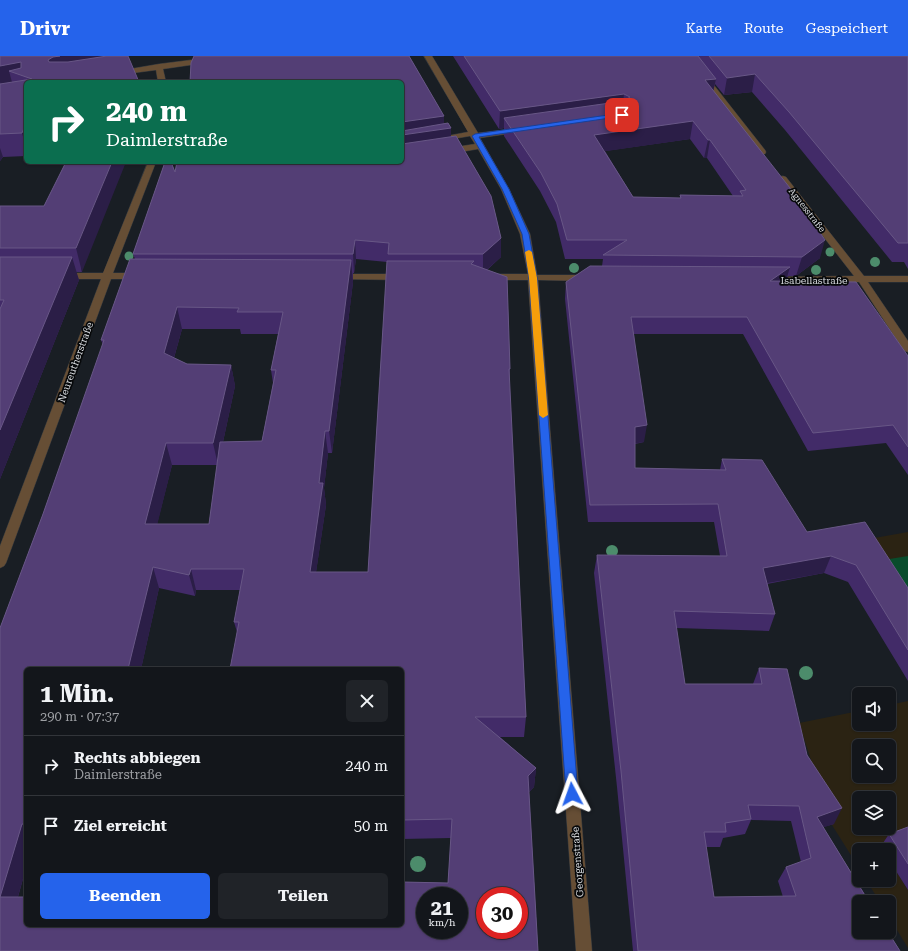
<!DOCTYPE html>
<html lang="de">
<head>
<meta charset="utf-8">
<style>
  :root { --surface:#13161b; --page:#202328; --text:#f1f3f6; --muted:#9d9fa3; --line:#32353a; --accent:#2563eb }
  body { margin:0; font-family:"Roboto Serif",serif; background:var(--page); color:var(--text); height:100vh; display:flex; flex-direction:column; font-size:15px; white-space:nowrap }
  * { box-sizing:border-box; margin:0 }
  p { font-size:13px; color:var(--muted) }
  .icon { flex:none; width:22px; height:22px; fill:none; stroke:currentColor; stroke-width:2; stroke-linecap:round; stroke-linejoin:round }
  .map { position:relative; flex:1; overflow:hidden }
  .side { position:absolute; left:24px; top:611px; width:380px; height:260px; display:flex; flex-direction:column; background:var(--surface); border-radius:6px; box-shadow:0 1px 3px #0004,0 0 0 1px var(--line) }
  .side>* { flex:none }
  .banner { position:absolute; left:24px; top:24px; width:380px; height:84px; border-radius:6px; box-shadow:0 1px 3px #0004,0 0 0 1px var(--line); background:#0b6e4f; color:#fff; overflow:hidden }
  .tools { position:absolute; left:852px; top:631px; display:grid; gap:8px }
  .tools a { display:grid; place-items:center; width:44px; height:44px; border-radius:6px; background:var(--surface); box-shadow:0 1px 3px #0004,0 0 0 1px var(--line); font-size:20px }
  .speed { position:absolute; left:416px; top:831px; display:flex; gap:8px; font-size:20px; font-weight:700; text-align:center }
  .speed>* { display:grid; place-content:center; width:52px; height:52px; border-radius:50%; background:var(--surface); box-shadow:0 1px 3px #0004,0 0 0 1px var(--line); line-height:1 }
  .speed small { font-size:10px; font-weight:400 }
  .speed .limit { border:6px solid #d22; background:#fff; color:#111 }
  .pin { position:absolute; display:grid; place-items:center; width:34px; height:34px; color:#fff; margin:-17px; border-radius:8px; box-shadow:0 2px 6px #0006 }
  .me { position:absolute; width:44px; margin:-22px; rotate:356deg; stroke-linejoin:round; filter:drop-shadow(0 0 3px #0008) }
  .turn { display:flex; align-items:center; gap:14px; height:84px; padding:0 16px; font-size:18px }
  .turn .icon { width:52px; height:52px; stroke-width:2.5 }
  .turn b { display:block; font-size:28px; line-height:34px }
  .round { display:grid; place-items:center; flex:none; width:42px; height:42px; border-radius:6px; background:var(--page) }
  .overview { display:flex; align-items:center; justify-content:space-between; height:68px; padding:0 16px }
  h1 { font-size:24px; font-weight:700; line-height:30px }
  .button { display:flex; gap:8px; margin-top:auto; padding:8px 16px }
  .button a { flex:1; height:46px; border-radius:6px; background:var(--accent); color:#fff; font-size:16px; font-weight:700; line-height:46px; text-align:center }
  .button a+a { background:var(--page); color:var(--text) }
  ul { padding:0; list-style:none }
  li { display:flex; align-items:center; gap:12px; height:60px; padding:0 16px; border-top:1px solid var(--line) }
  li div { flex:1 }
  li b { display:block; font-size:15px }
  li em { font-style:normal }
  header { display:flex; align-items:center; gap:24px; box-sizing:border-box; height:56px; padding:0 20px; background:var(--accent); color:#fff }
  header strong { font-size:19px }
  nav { display:flex; gap:22px; margin-inline-start:auto; font-size:14px }
  .map>svg:first-child { display:block }
</style>
</head>
<body>
<header>
<strong>Drivr</strong>
<nav><a>Karte</a><a>Route</a><a>Gespeichert</a></nav>
</header>
<div class="map">
<svg width="908" height="895" viewBox="0 0 908 895">
  <rect width="100%" height="100%" fill="#191e24"/>
  <path fill="#2b2313" fill-rule="evenodd" d="M908,476V557L863,484Z
    M908,645V781L883,794H859V812L832,769L799,667L859,655V668H889V649ZM859,690H889V720H859ZM859,742H889V772H859Z
    M889,804L908,834V892L889,861V846H880L866,824H889Z"/>
  <path fill="#094c2c" d="M908,500V556L877,505Z"/>
  <g fill="none" stroke-linecap="round" stroke-linejoin="round">
    <defs>
      <path id="minor" d="M223,0H243L239,2L163,13L166,26H158L156,14L118,19L114,17L118,15L159,8Z
        M424,0H432L478,77L520,72L524,74L520,76L480,82L509,133L530,178L537,219H589L594,222L589,225L538,224L592,895H576L528,224H491L486,221L491,218H528L520,178L501,133L478,93L449,98L445,95L449,92L475,88L470,80L441,85L437,83L441,81L468,76Z
        M683,0H691L765,94L766,96L765,98H759Z
        M148,106H156L113,217H141L146,220L141,223H111L6,507L4,510L0,512V490L101,223H61L56,220L61,217H103Z
        M783,120L786,121L864,220H908V226H868L908,285V296L904,295L859,226H768L766,224L768,222L771,221L854,220L780,125L779,123L780,121Z
        M337,218H403L408,221L403,224L334,223L332,221Z"/>
    </defs>
    <use href="#minor" stroke="#34393e" stroke-width="1"/>
    <use href="#minor" fill="#664e35" fill-rule="evenodd"/>
  </g>
  <g fill="#4c8c6b">
    <circle cx="830" cy="196" r="4.5"/>
    <circle cx="129" cy="200" r="4.5"/>
    <circle cx="875" cy="206" r="5"/>
    <circle cx="574" cy="212" r="5"/>
    <circle cx="816" cy="214" r="5"/>
    <circle cx="612" cy="495" r="6"/>
    <circle cx="806" cy="617" r="7"/>
    <circle cx="418" cy="808" r="8"/>
  </g>
  <path fill="#422b68" fill-rule="evenodd" d="M0,0L139,26H26V100L3,101L0,105Z
    M194,0H409L444,60V68L448,67L451,72V81L456,80L491,140L501,182V201L487,214L507,221L510,313L509,328L526,661L524,681H500L536,712L534,731L529,736L538,895H0V572L43,458L103,289L101,284L130,203H135L133,198L165,106H171L175,116L177,106H402V26H190L191,7ZM356,203L387,206L368,516H316L326,449L324,432L328,397H332L353,226V217H354ZM182,273H240L241,278H278L271,314L273,327L262,385L223,386L235,330L231,309L187,308L174,302ZM172,409H217L209,468H157ZM159,532L195,540L196,534H240L234,566L237,576L230,613H402V783L451,782L448,827L402,826V869H26V841H18L26,812V613H141ZM425,840H459V874H425ZM485,840H519V874H485Z
    M453,0H908V213L904,206H892L785,74L752,36L724,39L715,28L713,35L820,202L796,220H788L786,226L908,300V419L886,387L808,395L743,278H634L644,386L635,388V412L720,414L722,403L807,476L908,532V625L848,526L824,517L767,528L775,558L769,575L676,572L685,628H753L759,612L807,699L834,768L823,771L900,895H633L617,731L594,517L597,499L720,500L714,466H588L565,243L566,226L602,210L603,203H565L556,166L540,135L504,80V72L499,73ZM690,83L704,102H707L733,140L680,139V142L633,141L605,95ZM751,764L791,765L801,806L786,811L778,825L783,841H714L706,791H720L723,782L745,778Z
    M66,106L82,216H76L79,224L0,423V150H44Z
    M908,771V834L889,804V794H883L881,790L889,778Z"/>
  <path fill="#2b1e47" d="M60,0H126L54,26L48,4L53,1Z
    M21,6L25,20L9,15L13,30L2,32L0,26V10Z
    M755,18L752,36L724,39L727,22Z
    M716,23L712,40L705,24Z
    M199,24V26H190Z
    M624,38L622,56L504,62V72L499,73L500,55Z
    M444,60V73L451,72V90L402,97V66Z
    M693,65L690,83L593,97L594,79Z
    M26,67V91L22,77Z
    M708,84H710L707,102H704Z
    M0,92L3,101L0,105Z
    M112,106H126L82,216L76,192Z
    M501,182V201L483,217V198Z
    M355,184L356,203L354,217L353,198Z
    M825,184L820,202L796,220L802,201Z
    M72,201L79,224L0,423V374Z
    M351,204L353,226L332,397L329,375Z
    M790,211L785,228L770,225Z
    M177,251L182,273L169,319L164,297Z
    M231,309L235,330L218,409L213,387Z
    M647,369L644,386L632,388L635,371Z
    M325,375L328,397L324,432L326,449L313,537L310,516L319,427Z
    M166,387L172,409L152,490L145,468Z
    M831,500L824,517L757,529L763,512Z
    M153,511L159,532L141,613H128Z
    M191,513L196,534L195,540L189,519Z
    M536,712L534,731L526,739L528,720Z
    M842,752L834,768L809,776L817,761Z
    M22,768L26,775V812L13,858L0,841Z"/>
  <path fill="#533e75" stroke="#685786" fill-rule="evenodd" d="M0,0H60L53,1L48,4L49,6H68L107,0H128L139,26H26V67L22,77L0,78V28L32,23L9,15L21,12V6L0,10Z
    M194,0H409L444,60L402,66V26H198L199,24L190,26L191,7Z
    M464,0H698L716,23L705,24L790,132L825,184L802,201L603,199L627,184H567L557,148L541,117L504,62L624,45L630,41L624,38L500,55ZM693,65L708,84H710L746,134L740,135L743,140L680,139L681,142L633,141L594,79Z
    M709,0H908V187H898L789,56L755,18L727,22Z
    M448,67L451,72L402,79V75Z
    M456,80L491,140L501,182L483,198H388L389,187L355,184L353,198H133L165,106H171L175,116L177,106H402V88Z
    M66,106H112L76,192H0V150H44Z
    M0,201H72L0,374V253L4,244H0Z
    M130,203L351,204L329,375H325L319,427H323L310,516H368L387,205H474L471,208L507,221L510,313H509L526,661H475L536,712L528,720L538,895H0V572L43,458L104,284H101ZM177,251L239,252L237,256H283L271,314H276L262,385L220,386L209,468H145L166,387H213L231,309L187,308L164,297ZM153,511L189,519L191,513H244L234,566H239L230,613H402V764L452,763L448,827L402,826V869H26V841H0L22,768H26V613H128ZM425,840H459V874H425ZM485,840H519V874H485Z
    M590,210L790,211L770,225L856,226L908,300V391L893,369L813,377L747,261H631L647,369L635,371V412L726,414L722,403L762,404L807,476L865,466L908,532V594L856,509L831,500L763,512L775,558L674,555L685,628H762L759,612L787,613L807,699L842,752L817,761L869,846H859V876H888L900,895H638L621,715L597,499L727,500L718,448L590,449L566,226ZM748,749L799,750L811,802L786,811L796,840L714,841L704,776H726L725,767L751,763Z
    M908,771V808L889,778Z"/>
  <path fill="#2563eb" stroke="#184099" d="M622,57L625,59L624,60L479,81L509,133L529,178L537,222L578,738L576,741L572,743L568,741L566,738L529,222L522,178L502,133L472,80L475,78Z"/>
  <path fill="#f59e0b" d="M529,194L532,196L537,222L548,359L543,362L539,359L529,222L525,196Z"/>
  <g text-anchor="middle" stroke-width="3.5" stroke-linejoin="round" paint-order="stroke">
    <g font-size="9" fill="#d9dce0" stroke="#06080a">
      <text transform="translate(807 154) rotate(52)" y="3">Agnesstraße</text>
    </g>
    <g font-size="10" fill="#d9dce0" stroke="#06080a">
      <text x="814" y="228">Isabellastraße</text>
      <text transform="translate(75 306) rotate(-70)" y="4">Neureutherstraße</text>
      <text transform="translate(577 806) rotate(-94)" y="4">Georgenstraße</text>
    </g>
  </g>
</svg>
<div class="tools">
<a><svg class="icon" aria-label="sound" viewBox="0 0 24 24"><path d="M4 9h4l5-4v14l-5-4H4zM17 9q2 3 0 6"/></svg></a>
<a><svg class="icon" aria-label="search" viewBox="0 0 24 24"><circle cx="10" cy="10" r="6"/><path d="M15 15l6 6"/></svg></a>
<a><svg class="icon" aria-label="layers" viewBox="0 0 24 24"><path d="M12 4l9 5-9 5-9-5zM3 14l9 5 9-5"/></svg></a>
<a>+</a>
<a>−</a>
</div>
<div class="speed"><div>21<small>km/h</small></div><div class="limit">30</div></div>
<div class="pin" style="left:622px;top:59px;background:#d93025"><svg class="icon" aria-label="arrive" viewBox="0 0 24 24"><path d="M6 21V4h12l-3 4 3 4H6"/></svg></div>
<svg class="me" style="left:572px;top:738px" viewBox="-20 -20 40 40"><path d="M0-17L14 15 0 8-14 15z" fill="#2563eb" stroke="#fff" stroke-width="4"/></svg>
<div class="banner">
<div class="turn"><svg class="icon" aria-label="right" viewBox="0 0 24 24"><path d="M7 20v-9h11M14 6l5 5-5 5"/></svg><div><b>240 m</b>Daimlerstraße</div></div>
</div>
<section class="side">
<div class="overview"><div><h1>1 Min.</h1><p>290 m · 07:37</p></div><a class="round"><svg class="icon" aria-label="close" viewBox="0 0 24 24"><path d="M6 6l12 12M18 6L6 18"/></svg></a></div>
<ul>
<li><svg class="icon" aria-label="right" viewBox="0 0 24 24"><path d="M7 20v-9h11M14 6l5 5-5 5"/></svg><div><b>Rechts abbiegen</b><p>Daimlerstraße</p></div><em>240 m</em></li>
<li><svg class="icon" aria-label="arrive" viewBox="0 0 24 24"><path d="M6 21V4h12l-3 4 3 4H6"/></svg><div><b>Ziel erreicht</b></div><em>50 m</em></li>
</ul>
<div class="button"><a>Beenden</a><a>Teilen</a></div>
</section>
</div>
</body>
</html>
